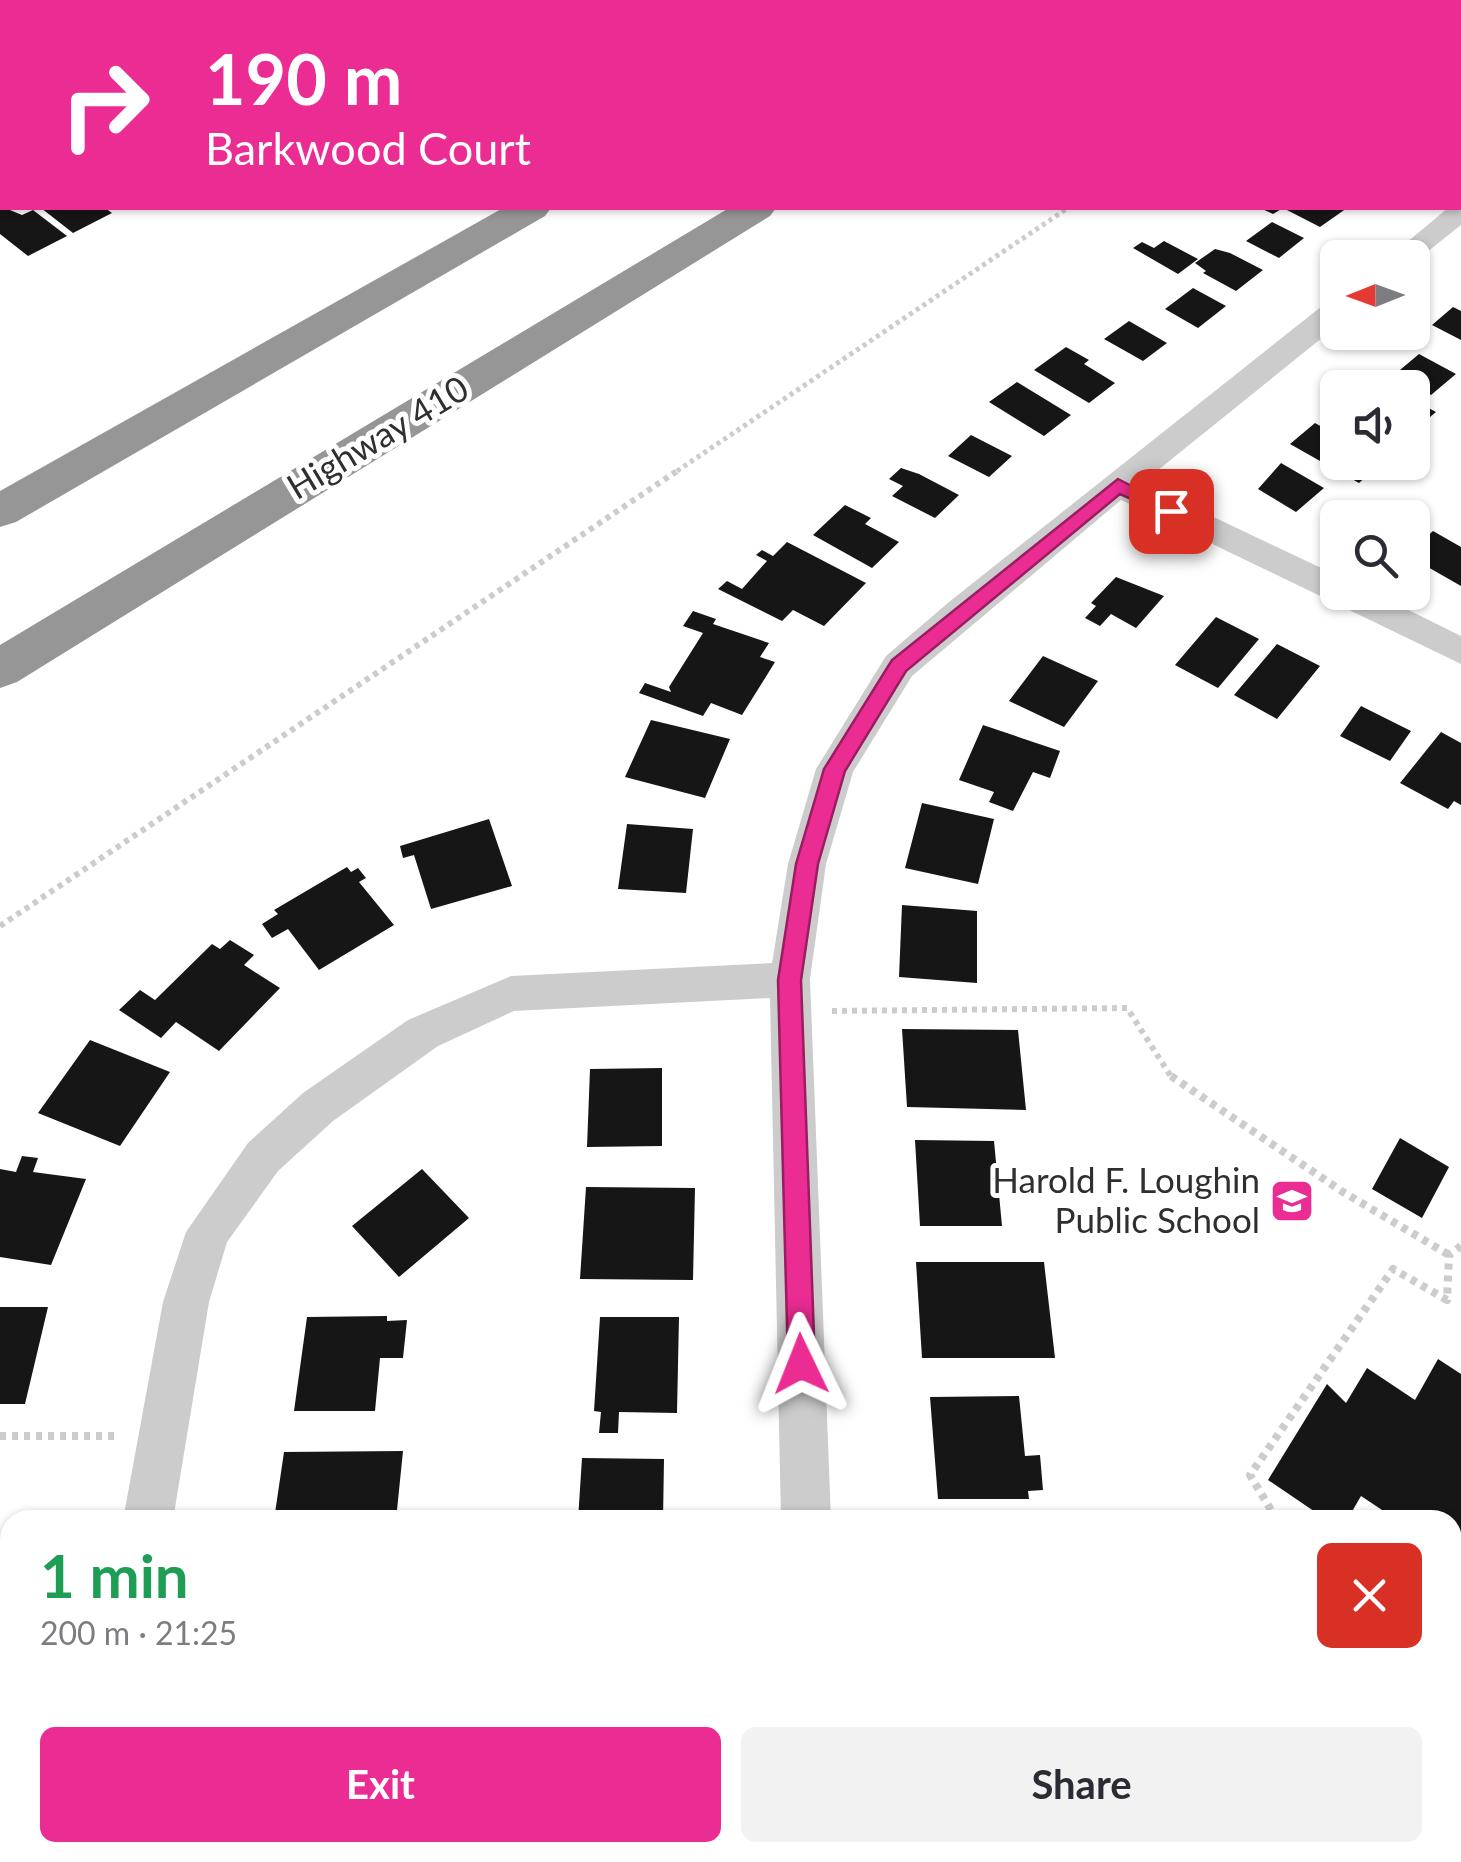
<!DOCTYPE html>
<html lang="en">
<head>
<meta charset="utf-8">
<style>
  :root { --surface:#fff; --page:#f2f2f3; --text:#2b2b33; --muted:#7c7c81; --accent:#eb2c93 }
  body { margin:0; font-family:Lato,sans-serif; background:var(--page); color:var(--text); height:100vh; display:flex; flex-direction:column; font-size:38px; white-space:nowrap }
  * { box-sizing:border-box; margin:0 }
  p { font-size:32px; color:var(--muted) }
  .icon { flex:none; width:55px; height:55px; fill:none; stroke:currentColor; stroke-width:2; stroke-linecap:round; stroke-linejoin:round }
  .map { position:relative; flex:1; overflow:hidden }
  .details { position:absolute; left:0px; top:1510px; width:1462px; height:352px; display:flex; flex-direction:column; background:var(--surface); border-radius:30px 30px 0 0; box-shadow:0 2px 8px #0004 }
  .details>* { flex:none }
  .banner { position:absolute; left:0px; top:0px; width:1462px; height:210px; box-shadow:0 2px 8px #0004; background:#eb2c93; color:#fff; overflow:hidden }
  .needle { width:65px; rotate:269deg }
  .controls { position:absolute; left:1320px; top:240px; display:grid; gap:20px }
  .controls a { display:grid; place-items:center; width:110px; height:110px; border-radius:15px; background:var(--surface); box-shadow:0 2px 8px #0004; font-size:50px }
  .pin { position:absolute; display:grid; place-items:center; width:85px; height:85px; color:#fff; margin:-42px; border-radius:20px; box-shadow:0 5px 15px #0006 }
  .me { position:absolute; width:110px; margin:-55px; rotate:358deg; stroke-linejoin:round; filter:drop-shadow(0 0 8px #0008) }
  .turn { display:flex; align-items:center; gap:35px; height:210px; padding:0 40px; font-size:45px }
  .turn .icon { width:130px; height:130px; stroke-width:2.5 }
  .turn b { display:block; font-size:70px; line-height:85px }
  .round { display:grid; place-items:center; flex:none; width:105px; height:105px; border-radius:15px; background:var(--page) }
  .headline { display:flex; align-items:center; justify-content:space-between; height:170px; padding:0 40px }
  h1 { font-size:60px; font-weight:700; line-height:75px; color:#1e9e55 }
  .button { display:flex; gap:20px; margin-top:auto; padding:20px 40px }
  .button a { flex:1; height:115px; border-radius:15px; background:var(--accent); color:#fff; font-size:40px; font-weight:700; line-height:115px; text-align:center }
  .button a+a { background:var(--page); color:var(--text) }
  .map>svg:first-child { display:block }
</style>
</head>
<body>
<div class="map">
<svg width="1461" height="1862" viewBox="0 0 1461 1862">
  <rect width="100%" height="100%" fill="#fff"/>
  <path fill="#161616" d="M5,208L22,215L33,210L67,236L28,256L0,234V210Z
    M41,208H105L112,213L73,233Z
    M1260,208H1347L1320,227L1283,208L1273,214Z
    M1272,222L1304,238L1279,258L1246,241Z
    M1164,241L1198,259L1178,274L1133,248L1142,242L1154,248Z
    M1215,249L1230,253L1263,270L1236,291L1203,273L1206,271L1195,263Z
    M1193,288L1226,306L1198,328L1165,309Z
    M1453,307L1461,311V340L1432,325Z
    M1129,321L1167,343L1143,361L1104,339Z
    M1066,347L1089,360L1084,364L1115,383L1089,403L1034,370Z
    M1419,354L1456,374L1431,395L1394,375Z
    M1017,382L1071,415L1044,436L989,402Z
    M1412,399L1436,412L1412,432Z
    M1315,423L1338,436V462H1382L1359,483L1290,444Z
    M971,435L1012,456L989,477L948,456Z
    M1281,463L1324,488L1296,512L1258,489Z
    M901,468L919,474L959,495L935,518L892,496L903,486L889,479Z
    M845,505L871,518L865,524L899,542L872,568L813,535Z
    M1433,531L1461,547V586L1412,558V550Z
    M787,542L866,583L824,626L793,610L782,621L718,589L727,581L742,589L767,561L756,555L762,550L773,556Z
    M1116,577L1164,596L1136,628L1111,614L1100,626L1085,618L1096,606L1091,603Z
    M693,611L716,619L713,624L769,643L760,657L775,662L742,715L711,703L703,716L639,693L645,683L671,692L669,687L703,633L683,626Z
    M1216,617L1259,639L1218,688L1175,665Z
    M1277,644L1320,666L1277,719L1234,695Z
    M1043,656L1098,681L1064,727L1009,701Z
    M1361,706L1411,731L1390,761L1340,736Z
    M651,720L730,739L705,798L625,777Z
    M983,725L1060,751L1050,778L1033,772L1013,811L989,802L994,792L959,780Z
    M1441,732L1461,743V805L1454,801L1448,809L1400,783Z
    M922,803L994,819L978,884L905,868Z
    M489,819L512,886L431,909L414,855L403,858L400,846Z
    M627,824L693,829L686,893L618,889Z
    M347,867L351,872L358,868L366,878L359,882L394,925L319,970L288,929L272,938L262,924L278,914L274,910Z
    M902,905L977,911V983L899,977Z
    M230,940L254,955L244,965L280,988L219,1051L176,1022L161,1038L119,1010L140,990L155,1000L212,944L220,949Z
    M902,1029L1018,1030L1026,1110L907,1107Z
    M90,1040L170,1072L120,1146L38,1113Z
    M662,1068V1146L587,1147L590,1069Z
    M1400,1138L1449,1167L1422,1218L1372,1189Z
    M915,1140L994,1141L1002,1226H920Z
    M22,1156L38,1158L33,1172L86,1179L51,1265L0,1257V1169L16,1172Z
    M422,1169L469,1218L399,1277L352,1226Z
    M586,1187L695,1188L693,1280L580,1279Z
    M916,1262H1044L1055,1358H922Z
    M0,1307H48L25,1404H0Z
    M387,1316V1321L407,1320L403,1358H380L375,1411H294L307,1317Z
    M600,1317H679L677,1413L619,1412L618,1433H599L601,1412L594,1411Z
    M1438,1359L1461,1374V1564L1452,1558V1520H1397L1361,1496L1347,1520H1327L1268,1480L1327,1384L1346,1403L1367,1368L1415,1400Z
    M1019,1396L1025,1456L1040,1455L1043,1490L1028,1491L1029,1499H938L930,1397Z
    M403,1451L396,1520H274L284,1452Z
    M582,1458L664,1459L663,1520H578Z
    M224,1852H357L356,1862H222Z
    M534,1852H670V1862H534Z"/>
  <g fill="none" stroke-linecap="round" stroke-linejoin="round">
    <path stroke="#ccc" stroke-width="5" stroke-dasharray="4 4" stroke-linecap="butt" d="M1369,2L1373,0
      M677,471L1068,208"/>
    <path stroke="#ccc" stroke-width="6" stroke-dasharray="5 5" stroke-linecap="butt" d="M0,926L680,469
      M832,1011L1127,1008L1172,1078"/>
    <path stroke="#ccc" stroke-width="8" stroke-dasharray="6 6" stroke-linecap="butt" d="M1171,1076L1343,1192L1449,1255
      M0,1436H117
      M1277,1520L1250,1475L1393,1269L1447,1300L1449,1255L1461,1246
      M1310,1852V1862"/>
    <path fill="#ccc" fill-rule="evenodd" d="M95,0H124L126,2H97Z
      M1461,202V225L1412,264V258H1388L1448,208H1460Z
      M1338,300V325L1142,483L1338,576V592H1372L1461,636V664L1121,500L912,676L853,772L826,864L810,979L831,1520H781L770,998L514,1011L438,1046L333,1121L278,1171L227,1242L209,1302L173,1520H123L163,1302L186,1232L248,1143L303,1093L408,1020L511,976L772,963L788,864L816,769L886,656L949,602L1327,302Z
      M57,1852H111L109,1862H55Z
      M788,1852H842L843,1862H789Z"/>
    <path fill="#969696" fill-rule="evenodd" d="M503,208H551L545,216L16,522L0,527V491Z
      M729,208H776L770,216L17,682L0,688V645Z"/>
  </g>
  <path fill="#eb2c93" stroke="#991d60" stroke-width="2.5" d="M1118,479L1180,511L1171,517L1120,494L906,671L845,771L818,864L801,980L815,1364L811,1373L801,1377L792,1373L788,1364L778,980L796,864L824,769L892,660Z"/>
  <defs>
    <symbol id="school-square" viewBox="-11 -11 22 22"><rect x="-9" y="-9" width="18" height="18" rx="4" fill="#eb2c93" stroke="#fff"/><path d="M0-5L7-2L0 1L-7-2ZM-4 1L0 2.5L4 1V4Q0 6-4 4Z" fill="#fff"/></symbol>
  </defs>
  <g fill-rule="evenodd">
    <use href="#school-square" x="1267" y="1176" width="50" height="50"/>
  </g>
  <g text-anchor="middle" stroke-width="10" stroke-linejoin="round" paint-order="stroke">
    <g font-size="35" fill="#2f2f2f" stroke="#fff">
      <text transform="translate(378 438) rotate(-31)" y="12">Highway 410</text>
    </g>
    <g font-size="35" fill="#2f2f2f" stroke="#fff" text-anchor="end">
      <text x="1260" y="1193">Harold F. Loughin<tspan x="1260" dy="40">Public School</tspan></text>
    </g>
  </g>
</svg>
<div class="controls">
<a><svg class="needle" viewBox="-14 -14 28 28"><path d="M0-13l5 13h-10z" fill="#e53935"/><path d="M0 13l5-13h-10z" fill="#7c7c81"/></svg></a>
<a><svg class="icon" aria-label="sound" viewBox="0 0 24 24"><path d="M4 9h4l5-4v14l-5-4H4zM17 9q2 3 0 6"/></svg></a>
<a><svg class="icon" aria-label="search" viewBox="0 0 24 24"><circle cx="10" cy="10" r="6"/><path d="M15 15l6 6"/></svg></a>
</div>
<div class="pin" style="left:1171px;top:511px;background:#d93025"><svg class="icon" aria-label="arrive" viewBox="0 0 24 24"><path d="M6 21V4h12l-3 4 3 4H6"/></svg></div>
<svg class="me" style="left:801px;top:1364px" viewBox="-20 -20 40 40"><path d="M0-17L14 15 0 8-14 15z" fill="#eb2c93" stroke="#fff" stroke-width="4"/></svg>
<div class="banner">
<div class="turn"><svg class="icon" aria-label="right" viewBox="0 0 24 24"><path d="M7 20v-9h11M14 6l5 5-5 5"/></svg><div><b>190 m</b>Barkwood Court</div></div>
</div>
<section class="details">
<div class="headline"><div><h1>1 min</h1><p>200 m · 21:25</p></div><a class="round" style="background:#d93025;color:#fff"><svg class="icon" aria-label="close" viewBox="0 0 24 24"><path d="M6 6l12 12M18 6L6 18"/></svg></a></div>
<div class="button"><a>Exit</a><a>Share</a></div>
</section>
</div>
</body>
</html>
